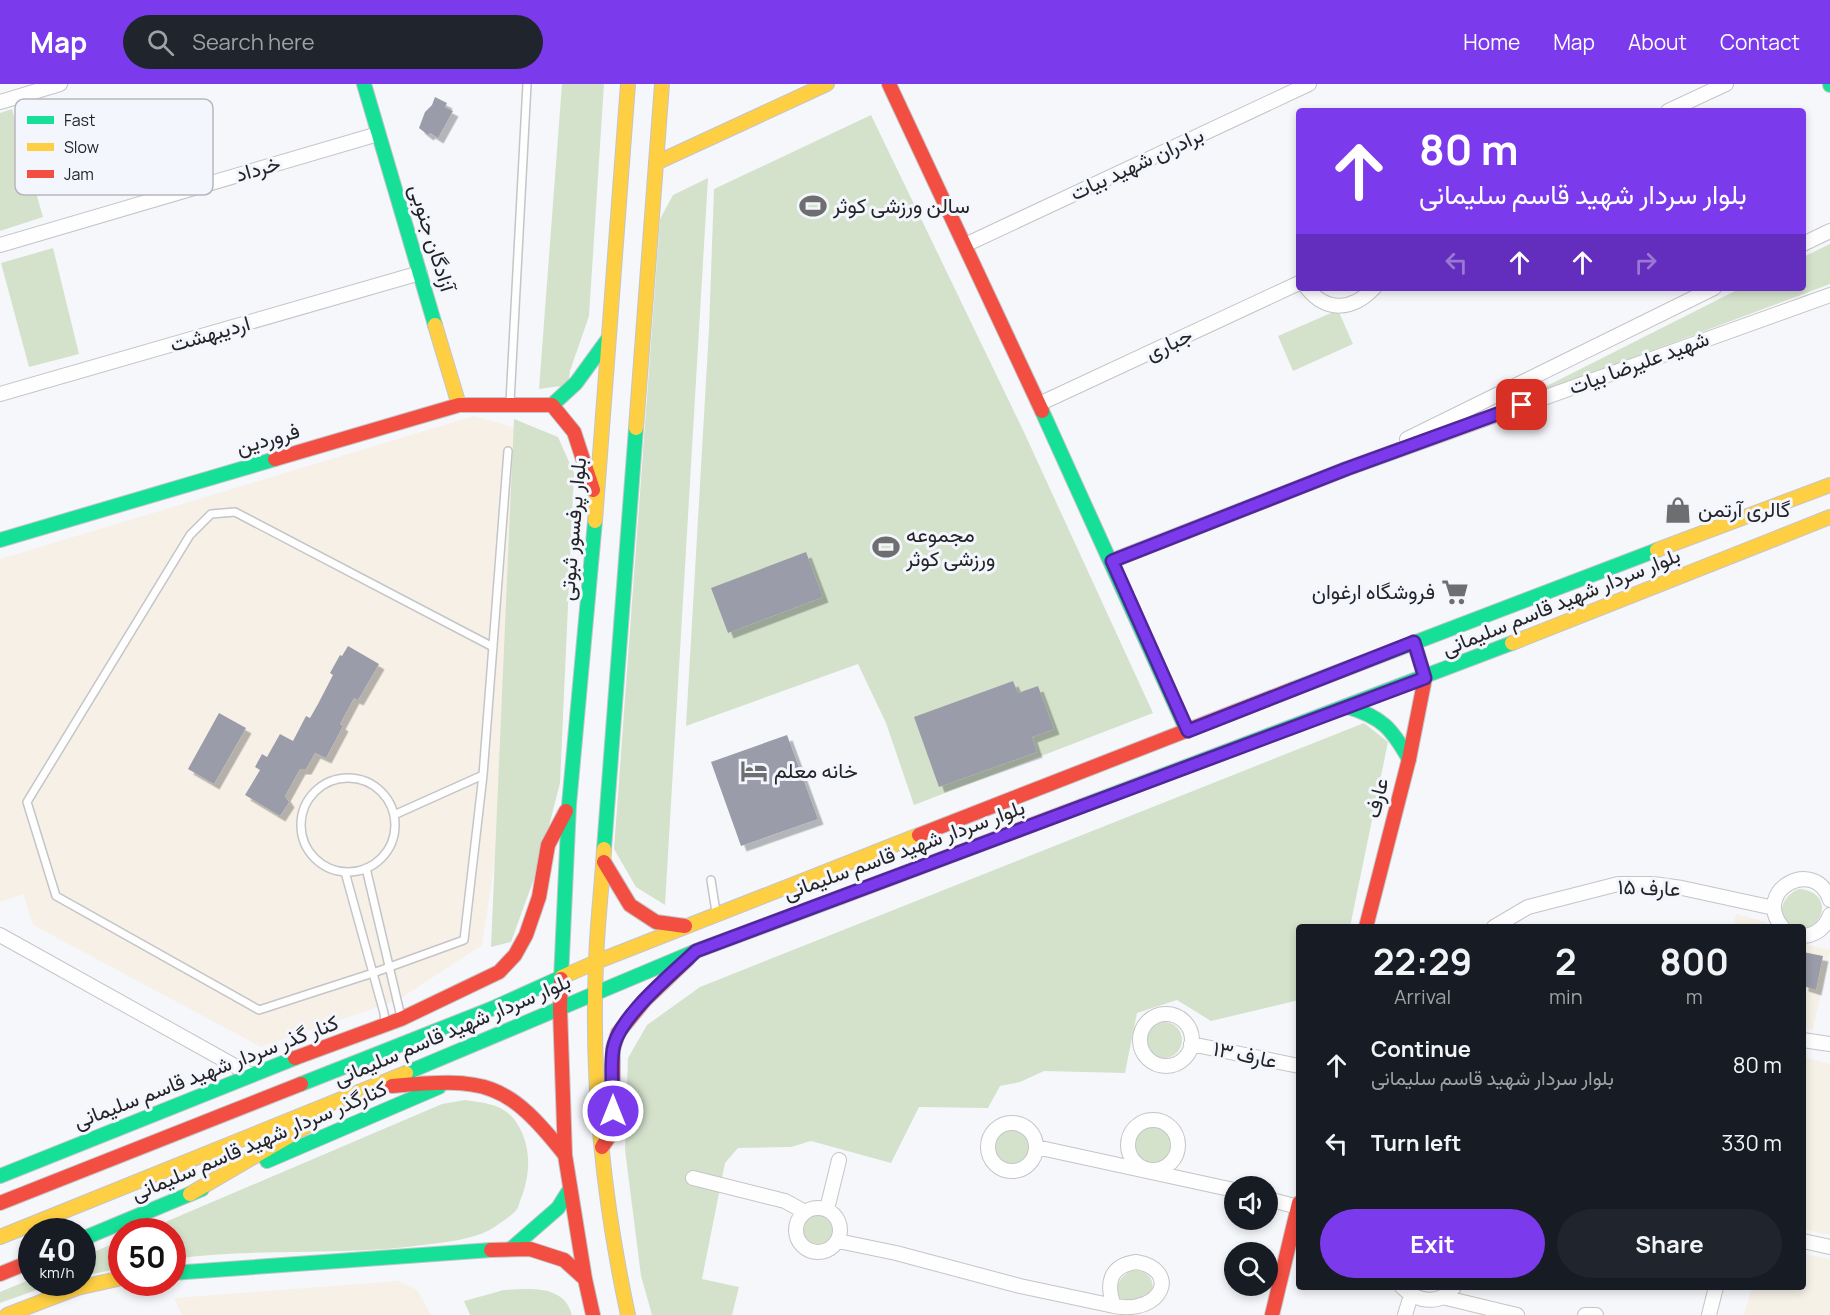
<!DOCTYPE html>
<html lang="en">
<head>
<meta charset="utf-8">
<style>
  :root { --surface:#171b24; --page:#20242c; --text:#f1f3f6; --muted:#9ea1a6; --accent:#7c3aed }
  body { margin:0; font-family:Manrope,Vazirmatn,sans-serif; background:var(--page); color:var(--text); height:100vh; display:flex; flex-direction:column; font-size:22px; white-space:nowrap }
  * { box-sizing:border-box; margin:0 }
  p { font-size:20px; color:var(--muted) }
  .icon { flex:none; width:33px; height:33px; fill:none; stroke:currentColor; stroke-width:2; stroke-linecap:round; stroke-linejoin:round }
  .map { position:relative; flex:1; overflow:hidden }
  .side { position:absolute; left:1296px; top:840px; width:510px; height:366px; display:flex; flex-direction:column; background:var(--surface); border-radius:6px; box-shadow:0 3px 9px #0003 }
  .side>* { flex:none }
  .banner { position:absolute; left:1296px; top:24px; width:510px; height:183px; border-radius:6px; box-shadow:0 3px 9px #0003; background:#7c3aed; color:#fff; overflow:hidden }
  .tools { position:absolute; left:1224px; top:1092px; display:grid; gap:12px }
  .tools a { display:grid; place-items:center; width:54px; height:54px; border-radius:50%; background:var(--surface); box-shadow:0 3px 9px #0003; font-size:30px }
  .speed { position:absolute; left:18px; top:1134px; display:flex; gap:12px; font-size:30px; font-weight:700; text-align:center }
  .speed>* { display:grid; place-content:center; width:78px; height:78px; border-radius:50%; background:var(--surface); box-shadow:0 3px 9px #0003; line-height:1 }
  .speed small { font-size:15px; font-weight:400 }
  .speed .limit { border:9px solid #d22; background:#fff; color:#111 }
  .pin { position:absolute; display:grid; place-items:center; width:51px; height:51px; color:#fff; margin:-26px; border-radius:12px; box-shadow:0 3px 9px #0006 }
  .me { position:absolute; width:66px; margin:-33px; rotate:0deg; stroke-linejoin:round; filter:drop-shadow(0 0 4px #0008) }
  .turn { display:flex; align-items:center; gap:21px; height:126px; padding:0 24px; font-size:27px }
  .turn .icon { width:78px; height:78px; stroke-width:2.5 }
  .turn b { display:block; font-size:42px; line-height:51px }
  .lanes { display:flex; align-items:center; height:57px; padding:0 24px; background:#0003; justify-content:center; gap:30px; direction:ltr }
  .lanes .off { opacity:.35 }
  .eta { display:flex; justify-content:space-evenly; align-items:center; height:102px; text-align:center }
  .eta b { font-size:36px; font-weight:700; line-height:42px }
  .cta { display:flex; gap:12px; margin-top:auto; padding:12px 24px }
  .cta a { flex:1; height:69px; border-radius:36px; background:var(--accent); color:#fff; font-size:24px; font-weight:700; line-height:69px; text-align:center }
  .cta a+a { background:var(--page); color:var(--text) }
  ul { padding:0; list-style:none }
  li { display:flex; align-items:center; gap:18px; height:78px; padding:0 24px }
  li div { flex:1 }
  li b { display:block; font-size:22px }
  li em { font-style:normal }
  header { display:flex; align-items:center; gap:36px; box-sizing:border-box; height:84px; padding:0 30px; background:var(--accent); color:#fff }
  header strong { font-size:28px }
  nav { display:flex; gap:33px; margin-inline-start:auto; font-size:21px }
  .search { width:420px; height:54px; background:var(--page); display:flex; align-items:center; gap:15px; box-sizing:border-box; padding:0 21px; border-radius:33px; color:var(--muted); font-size:22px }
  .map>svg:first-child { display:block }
</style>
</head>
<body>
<header>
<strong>Map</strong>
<div class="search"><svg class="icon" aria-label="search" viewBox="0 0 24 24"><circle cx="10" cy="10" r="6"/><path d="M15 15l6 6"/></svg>Search here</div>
<nav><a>Home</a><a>Map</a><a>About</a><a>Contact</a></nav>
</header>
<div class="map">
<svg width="1830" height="1231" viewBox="0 0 1830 1231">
  <defs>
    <filter id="shadow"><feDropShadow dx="5.5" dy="5.5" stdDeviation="0" flood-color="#0004"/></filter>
  </defs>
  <rect width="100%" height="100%" fill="#f6f7fb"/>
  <path fill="#f7f0e7" d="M474,332L516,344L504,716L482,861L398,916L261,963L33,841L23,810L0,818V475Z
    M399,1197L417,1206L431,1231H182L174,1214Z"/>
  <path fill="#f5f1e7" d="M1736,830L1766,838V843H1733Z
    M1803,860L1830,866L1813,946L1803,943Z
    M1803,973L1830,980V1151L1803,1145Z
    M1803,1170L1830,1175V1231H1744L1752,1203H1803Z"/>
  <path fill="#d4e2cc" d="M562,0H604L589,232L570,287L568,301L539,305Z
    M12,25L43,133L0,147V29Z
    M871,31L1023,346L1153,629L914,721L886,639L858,580L686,642L709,245L714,105Z
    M708,94L665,821L636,803L614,765L660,135L673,111Z
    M1830,160V200L1519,316L1741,204H1803V173Z
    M53,164L79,270L29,283L1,179Z
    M1338,226L1353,260L1293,287L1278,252Z
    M514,335L558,353L574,389L560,699L539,781L511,858L491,863Z
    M1364,639L1388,658L1350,843H1299V916L1211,937L1177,916L1137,929L1125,989L1044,987L1020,998L1000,1002L988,1024L919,1023L891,1079L811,1057L791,1063L738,1064L725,1079L702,1195L739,1203L732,1231H652L641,1192L625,1066L628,974L647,941L700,903Z
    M1799,805C1828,806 1830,838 1803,846V843C1775,843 1776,814 1799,805Z
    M1146 956a18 18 0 1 1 36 0a18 18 0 1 1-36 0Z
    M465,1016C492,1020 511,1021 523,1051C531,1072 529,1092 522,1112C520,1116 519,1122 517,1125C513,1131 502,1138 496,1142C477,1155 453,1157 431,1160C345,1173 258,1163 173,1175L172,1148H142L442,1020Z
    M1135 1061a18 18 0 1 1 36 0a18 18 0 1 1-36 0Z
    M994 1063a18 18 0 1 1 36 0a18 18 0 1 1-36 0Z
    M799 1147a18 18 0 1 1 36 0a18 18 0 1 1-36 0Z
    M121,1156V1184L83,1192V1173Z
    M1131,1187C1153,1185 1157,1202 1149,1218L1121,1217C1114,1204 1118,1193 1131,1187Z
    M31,1195L32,1198L56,1199L0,1219V1208Z
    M504,1206C529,1205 564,1200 572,1231H470L464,1217Z"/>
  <path fill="#9a9da9" filter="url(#shadow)" d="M435,13L447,19L445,23L453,27L438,54L430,49L428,51L419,44L425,28L432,21Z
    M806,468L823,513L728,549L711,504Z
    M348,562L379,580L358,616L354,614L340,640L343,642L326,674L315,669L306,685H300L285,712L289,718L280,732L245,711L260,686L255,683L262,670L267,673L280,650L293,657L306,632L310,634L318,620L333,591L330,589L340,571L342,572Z
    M1013,597L1018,609L1038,602L1054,645L1032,653L1037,668L939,703L914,633Z
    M219,629L246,644L214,700L188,685Z
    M787,651L818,735L741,762L711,678Z
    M1803,868L1823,872L1816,906L1803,902Z"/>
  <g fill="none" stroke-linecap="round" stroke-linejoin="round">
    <defs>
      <path id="lane" d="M510,318L527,0
        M483,691L464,856L373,889L259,926L56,812L27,718L190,451L211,430L235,428L493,563
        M301 741a47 47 0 1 1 94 0a47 47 0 1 1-94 0Z
        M394,731L483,691L508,367
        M366,784L401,933
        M345,788L384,929L385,939
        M711,796L716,828"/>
      <path id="street" d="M0,18L60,0
        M1668,27L1726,0
        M1803,160L1830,147
        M0,161L378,50
        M965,161L1309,0
        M1307,204C1327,229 1353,226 1374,204
        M0,310L420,189
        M1039,320L1299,199
        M1407,355L1714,204
        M1111,477L1346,385L1830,211
        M1494,843L1528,823L1618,800H1653L1682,804L1774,824
        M1782,843C1752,806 1815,772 1830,816
        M0,851L251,991
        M1803,852C1816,851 1825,844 1830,831
        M1140 956a26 26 0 1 1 52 0a26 26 0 1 1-52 0Z
        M1803,956L1830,960
        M1191,960L1299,982
        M1128 1061a25 25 0 1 1 50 0a25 25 0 1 1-50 0Z
        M988 1063a24 24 0 1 1 48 0a24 24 0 1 1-48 0Z
        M1036,1063L1234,1106
        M693,1094L785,1117L805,1128
        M1268,1115L1298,1123
        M796 1146a22 22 0 1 1 44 0a22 22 0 1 1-44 0Z
        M827,1125L839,1076
        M838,1157L896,1169L1020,1202L1114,1222
        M1803,1157L1830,1163
        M1136,1178C1180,1185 1164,1231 1114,1222C1106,1200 1109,1182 1136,1178Z
        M1402,1203C1417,1218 1440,1222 1454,1203
        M1442,1213L1517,1231
        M1405,1231L1411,1211
        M1585,1231H1596
        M1709,1231L1716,1203"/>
      <path id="fast" d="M364,0L435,241
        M1830,0V1
        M552,321L576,299L608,255
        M1042,327L1187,647
        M0,456L275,375
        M1293,605L1657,466
        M1348,623C1382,633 1392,645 1409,675
        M1082,722L1512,559
        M604,765L636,344
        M561,895L569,721L595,437
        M406,989L696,867L841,813
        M301,1000L491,925L562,893
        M267,1077L439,1003
        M0,1092L295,974
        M82,1155L202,1105
        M512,1164L558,1124L570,1105
        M172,1189L491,1166"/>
      <path id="slow" d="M656,79L827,0
        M435,241L459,321
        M636,344L662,0
        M595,437L628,0
        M1657,466L1830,401
        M1512,559L1830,433
        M604,765C602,803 597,841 596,879C591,997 603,1115 628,1231
        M562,893L596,878L919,751
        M190,1110L312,1039
        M0,1153L406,989
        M7,1231L77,1204L122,1194"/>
      <path id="jam" d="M889,0L1042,327
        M552,321L574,348L593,406
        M275,375L459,321H552
        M919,751L1293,605
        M604,778L630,821L656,838L685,842
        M841,813L1082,722
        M1366,843L1409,675L1425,594L1414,558
        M561,895L560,925L565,1071L585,1195L593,1231
        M295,974L401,935L499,888L515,871L526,851L539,813L548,761L566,727
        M392,1002C485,994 506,996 565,1071
        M602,1063L613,1047V965L618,949L645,916L688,875
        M0,1119L301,1000
        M491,1166L530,1165L564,1176L585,1195
        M0,1190L32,1177
        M1272,1231L1299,1119"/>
    </defs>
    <use href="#lane" stroke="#c4c5c8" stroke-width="10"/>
    <use href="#street" stroke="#c4c5c8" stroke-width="16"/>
    <use href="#fast" stroke="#c4c5c8" stroke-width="16"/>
    <use href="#slow" stroke="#c4c5c8" stroke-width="16"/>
    <use href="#jam" stroke="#c4c5c8" stroke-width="16"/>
    <use href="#lane" stroke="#fefefe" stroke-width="7"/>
    <use href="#street" stroke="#fefefe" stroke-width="14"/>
    <use href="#fast" stroke="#16e098" stroke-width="14"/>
    <use href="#slow" stroke="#ffcf43" stroke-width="14"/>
    <use href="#jam" stroke="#f24e42" stroke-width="14"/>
  </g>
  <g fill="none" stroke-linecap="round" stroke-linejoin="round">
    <defs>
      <path id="route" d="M613,1027C613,1007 610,985 613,966C617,934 673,889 696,867L1425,594L1414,558L1188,647L1112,477L1346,385L1522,321"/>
    </defs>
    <use href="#route" stroke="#51269a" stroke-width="15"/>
    <use href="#route" stroke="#7c3aed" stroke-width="10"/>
  </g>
  <defs>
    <symbol id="stadium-bare" viewBox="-9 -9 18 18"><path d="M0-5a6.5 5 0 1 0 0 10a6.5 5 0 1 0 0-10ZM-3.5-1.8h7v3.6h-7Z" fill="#6e6e71" stroke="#f4f6fd" stroke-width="2.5" paint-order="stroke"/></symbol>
    <symbol id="shop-bare" viewBox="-9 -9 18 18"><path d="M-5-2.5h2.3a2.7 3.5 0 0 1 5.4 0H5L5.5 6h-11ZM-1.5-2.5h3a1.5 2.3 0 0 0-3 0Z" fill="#6e6e71" stroke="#f4f6fd" stroke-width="2.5" paint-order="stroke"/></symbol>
    <symbol id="supermarket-bare" viewBox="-9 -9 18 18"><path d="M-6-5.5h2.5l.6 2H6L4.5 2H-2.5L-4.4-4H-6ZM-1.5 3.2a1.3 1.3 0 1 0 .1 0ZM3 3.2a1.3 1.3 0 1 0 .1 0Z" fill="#6e6e71" stroke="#f4f6fd" stroke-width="2.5" paint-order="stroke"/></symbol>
    <symbol id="hotel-bare" viewBox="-9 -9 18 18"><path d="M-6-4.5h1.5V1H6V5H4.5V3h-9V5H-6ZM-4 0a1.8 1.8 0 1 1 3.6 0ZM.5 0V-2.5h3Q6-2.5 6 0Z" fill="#6e6e71" stroke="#f4f6fd" stroke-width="2.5" paint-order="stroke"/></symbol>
  </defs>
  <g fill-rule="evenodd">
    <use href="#stadium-bare" x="794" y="103" width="38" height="38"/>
    <use href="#shop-bare" x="1659" y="407" width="38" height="38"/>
    <use href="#stadium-bare" x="867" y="444" width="38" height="38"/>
    <use href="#supermarket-bare" x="1436" y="489" width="38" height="38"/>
    <use href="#hotel-bare" x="735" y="668" width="38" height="38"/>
  </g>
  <g text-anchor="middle" stroke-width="6" stroke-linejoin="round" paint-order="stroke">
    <g font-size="21" fill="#242427" stroke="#f4f6fd">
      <text transform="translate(1137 80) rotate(-25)" y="7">برادران شهید بیات</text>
      <text transform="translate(258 85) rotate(-16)" y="7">خرداد</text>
      <text transform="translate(432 154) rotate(73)" y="7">آزادگان جنوبی</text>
      <text transform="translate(210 250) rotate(-16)" y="7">اردیبهشت</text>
      <text transform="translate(1169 260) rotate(-25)" y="7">جباری</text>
      <text transform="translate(1639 279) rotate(-20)" y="7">شهید علیرضا بیات</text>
      <text transform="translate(268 355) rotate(-16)" y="7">فروردین</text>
      <text transform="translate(573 445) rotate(-85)" y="7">بلوار پرفسور ثبوتی</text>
      <text transform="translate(1561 518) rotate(-22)" y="7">بلوار سردار شهید قاسم سلیمانی</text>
      <text transform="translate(1377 714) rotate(-76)" y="7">عارف</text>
      <text transform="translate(904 766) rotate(-20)" y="7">بلوار سردار شهید قاسم سلیمانی</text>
      <text transform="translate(1649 804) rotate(2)" y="7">عارف ۱۵</text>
      <text transform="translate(452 946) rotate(-23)" y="7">بلوار سردار شهید قاسم سلیمانی</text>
      <text transform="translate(1245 971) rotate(12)" y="7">عارف ۱۳</text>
      <text transform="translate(206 988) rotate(-21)" y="7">کنار گذر سردار شهید قاسم سلیمانی</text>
      <text transform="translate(259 1057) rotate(-23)" y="7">کنارگذر سردار شهید قاسم سلیمانی</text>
    </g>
    <g font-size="21" fill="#242427" stroke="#f4f6fd" text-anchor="start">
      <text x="833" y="129">سالن ورزشی کوثر</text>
      <text x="1698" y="433">گالری آرتمن</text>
      <text x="906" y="458">مجموعه<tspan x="906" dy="24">ورزشی کوثر</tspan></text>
      <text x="1435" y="515" text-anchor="end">فروشگاه ارغوان</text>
      <text x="774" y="694">خانه معلم</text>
    </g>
  </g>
  <rect x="15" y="15" width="198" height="96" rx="9" fill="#f4f6fd" stroke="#b6b7bd" stroke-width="1.5"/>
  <rect x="27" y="32" width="27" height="8" fill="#16e098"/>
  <rect x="27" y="59" width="27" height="8" fill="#ffcf43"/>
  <rect x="27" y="86" width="27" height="8" fill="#f24e42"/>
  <g font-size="16" fill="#242427">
    <text x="64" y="42">Fast</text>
    <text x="64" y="69">Slow</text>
    <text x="64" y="96">Jam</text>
  </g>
</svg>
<div class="tools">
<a><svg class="icon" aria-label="sound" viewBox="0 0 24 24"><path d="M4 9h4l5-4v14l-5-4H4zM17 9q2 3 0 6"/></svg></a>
<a><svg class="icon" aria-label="search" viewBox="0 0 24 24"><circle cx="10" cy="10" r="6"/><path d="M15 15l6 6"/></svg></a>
</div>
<div class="speed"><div>40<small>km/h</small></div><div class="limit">50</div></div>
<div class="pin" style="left:1522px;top:321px;background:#d93025"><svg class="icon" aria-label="arrive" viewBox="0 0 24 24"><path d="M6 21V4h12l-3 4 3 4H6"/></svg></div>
<svg class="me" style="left:613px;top:1027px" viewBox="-20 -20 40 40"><circle r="17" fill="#7c3aed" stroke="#fff" stroke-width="3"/><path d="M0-11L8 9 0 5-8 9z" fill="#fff"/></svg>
<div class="banner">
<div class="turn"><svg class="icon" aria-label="ahead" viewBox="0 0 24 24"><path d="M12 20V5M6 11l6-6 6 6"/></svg><div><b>80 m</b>بلوار سردار شهید قاسم سلیمانی</div></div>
<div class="lanes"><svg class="icon off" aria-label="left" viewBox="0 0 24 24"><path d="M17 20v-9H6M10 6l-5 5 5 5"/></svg><svg class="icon" aria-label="ahead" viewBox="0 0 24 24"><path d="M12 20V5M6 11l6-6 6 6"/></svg><svg class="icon" aria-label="ahead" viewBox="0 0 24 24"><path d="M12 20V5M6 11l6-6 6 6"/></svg><svg class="icon off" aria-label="right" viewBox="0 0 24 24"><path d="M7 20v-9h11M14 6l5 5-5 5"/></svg></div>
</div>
<section class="side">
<div class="eta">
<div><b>22:29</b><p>Arrival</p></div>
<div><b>2</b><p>min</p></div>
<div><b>800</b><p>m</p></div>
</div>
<ul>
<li><svg class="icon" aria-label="ahead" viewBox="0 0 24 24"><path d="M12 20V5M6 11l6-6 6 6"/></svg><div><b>Continue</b><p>بلوار سردار شهید قاسم سلیمانی</p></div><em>80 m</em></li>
<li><svg class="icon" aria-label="left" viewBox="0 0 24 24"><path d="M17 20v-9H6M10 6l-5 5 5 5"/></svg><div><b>Turn left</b></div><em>330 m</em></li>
</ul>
<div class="cta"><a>Exit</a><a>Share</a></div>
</section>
</div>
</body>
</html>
